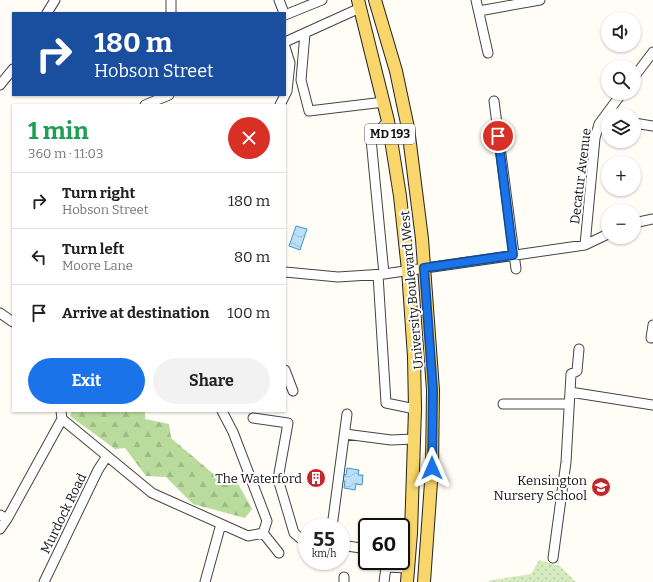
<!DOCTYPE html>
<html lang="en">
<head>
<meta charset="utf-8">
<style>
  :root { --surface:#fff; --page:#f2f2f2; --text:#222; --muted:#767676; --line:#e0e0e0; --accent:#1a73e8 }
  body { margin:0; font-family:Bitter,serif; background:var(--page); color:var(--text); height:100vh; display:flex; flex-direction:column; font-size:15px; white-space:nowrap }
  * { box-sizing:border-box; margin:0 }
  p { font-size:13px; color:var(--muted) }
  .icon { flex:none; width:22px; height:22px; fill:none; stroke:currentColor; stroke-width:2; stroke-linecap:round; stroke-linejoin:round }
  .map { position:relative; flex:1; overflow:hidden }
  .details { position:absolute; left:12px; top:104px; width:274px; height:308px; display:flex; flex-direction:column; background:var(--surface); border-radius:0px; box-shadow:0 1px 3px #0004 }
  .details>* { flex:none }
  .guide { position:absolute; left:12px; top:12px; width:274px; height:84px; border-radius:0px; box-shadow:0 1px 3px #0004; background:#1a4fa0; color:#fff; overflow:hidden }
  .fabs { position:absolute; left:601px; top:12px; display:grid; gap:8px }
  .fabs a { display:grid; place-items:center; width:40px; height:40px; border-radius:50%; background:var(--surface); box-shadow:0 1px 3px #0004; font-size:20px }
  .speed { position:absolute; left:298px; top:518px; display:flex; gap:8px; font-size:20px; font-weight:700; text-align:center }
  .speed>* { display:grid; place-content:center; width:52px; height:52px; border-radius:50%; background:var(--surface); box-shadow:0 1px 3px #0004; line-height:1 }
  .speed small { font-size:10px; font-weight:400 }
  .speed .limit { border:2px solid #111; border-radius:6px; background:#fff; color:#111 }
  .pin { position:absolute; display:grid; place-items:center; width:34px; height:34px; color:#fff; margin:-17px; border:2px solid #fff; border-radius:50%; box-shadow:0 1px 4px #0007 }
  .me { position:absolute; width:44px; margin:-22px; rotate:0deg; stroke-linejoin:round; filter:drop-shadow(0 0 3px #0008) }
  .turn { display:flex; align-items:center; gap:14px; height:84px; padding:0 16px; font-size:18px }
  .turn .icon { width:52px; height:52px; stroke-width:2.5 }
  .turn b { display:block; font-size:28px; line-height:34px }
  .round { display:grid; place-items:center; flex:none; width:42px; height:42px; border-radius:21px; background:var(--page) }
  .head { display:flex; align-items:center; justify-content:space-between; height:68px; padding:0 16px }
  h1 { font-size:24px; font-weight:700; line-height:30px; color:#1e9e55 }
  .action { display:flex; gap:8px; margin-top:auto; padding:8px 16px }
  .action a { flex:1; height:46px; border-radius:24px; background:var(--accent); color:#fff; font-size:16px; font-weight:700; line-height:46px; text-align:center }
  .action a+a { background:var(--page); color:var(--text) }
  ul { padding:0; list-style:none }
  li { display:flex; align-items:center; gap:12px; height:56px; padding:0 16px; border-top:1px solid var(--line) }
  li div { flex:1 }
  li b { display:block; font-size:15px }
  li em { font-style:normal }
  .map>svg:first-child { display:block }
</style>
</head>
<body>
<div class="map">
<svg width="653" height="582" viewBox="0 0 653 582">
  <defs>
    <pattern id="forest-firs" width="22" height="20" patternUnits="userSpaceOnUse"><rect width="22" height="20" fill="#b9dc9c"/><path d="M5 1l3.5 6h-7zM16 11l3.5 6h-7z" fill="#9ebc85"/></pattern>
    <pattern id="park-dots" width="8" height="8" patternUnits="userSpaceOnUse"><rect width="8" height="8" fill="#d5ebbd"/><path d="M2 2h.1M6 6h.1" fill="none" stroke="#b6c8a1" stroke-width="1.8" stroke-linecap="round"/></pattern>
    <pattern id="water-waves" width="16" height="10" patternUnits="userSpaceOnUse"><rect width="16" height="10" fill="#b9e0f7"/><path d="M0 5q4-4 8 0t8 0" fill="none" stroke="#9ebfd3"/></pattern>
  </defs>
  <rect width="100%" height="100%" fill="#fffdf5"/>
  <path fill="url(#forest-firs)" d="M72,411H145V419L169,424L171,438L223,482H237L252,509L245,518L193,504L166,477L146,476L125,448L115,449L70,416Z"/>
  <path fill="url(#park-dots)" d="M539,560L560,566L576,582H487L491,580L531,574Z"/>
  <path fill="url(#water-waves)" stroke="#3f96cf" d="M296,226L307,229L300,250L289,246Z
    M347,468L359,470L358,475H363L362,485L356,484L355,490L344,488L345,481H342L343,474L346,475Z"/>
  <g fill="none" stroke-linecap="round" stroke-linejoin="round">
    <defs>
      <path id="minor" d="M171,0V13
        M279,0L284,13
        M476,0L488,53
        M479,11L540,0
        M47,13L55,0
        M285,15L322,0
        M305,33L301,80L309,111L384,102
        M285,42L360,8
        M634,77L653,52
        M0,85L13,69
        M494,101L516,269
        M145,105L169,95
        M280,105L287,91L290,63L285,47
        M634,123L653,126
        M634,223L653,219
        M585,245L595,138L599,124L622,93
        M285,272L338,277L384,274L585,245L608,234
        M384,274L371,139L388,121
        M378,275L386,403L415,409
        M0,313L13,322
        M651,338L653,325
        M285,370L293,391
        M570,392L653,405
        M503,404H569
        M222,411L233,432L267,521L263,533
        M253,418L288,423L278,479L294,533L300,538L307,539
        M62,419L152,493L248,536L263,533
        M345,434L391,440L414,439
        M0,515L7,519L62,419L61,411
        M332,527L347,414
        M0,529L7,519
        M263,533L279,553
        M341,545L367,549
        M401,554L409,555
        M553,558L566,462L571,374L577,371L579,349
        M344,577V582
        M44,582L98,470L107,456
        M205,582L221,524
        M384,582L386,567L408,568"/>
      <path id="major" d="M358,0L388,121L400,196L408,270L414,357L415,409L411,533L407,582
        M375,0L396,71L408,128L422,239L433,390L432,468L424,582"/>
    </defs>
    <use href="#minor" stroke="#444" stroke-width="11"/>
    <use href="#major" stroke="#222" stroke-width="14"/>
    <use href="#minor" stroke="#fff" stroke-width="9"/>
    <use href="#major" stroke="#f9d66b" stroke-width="12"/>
  </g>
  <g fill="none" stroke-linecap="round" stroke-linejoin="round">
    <defs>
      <path id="route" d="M432,468L433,390L424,268L513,255L498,136"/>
    </defs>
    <use href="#route" stroke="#114b97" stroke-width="10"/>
    <use href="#route" stroke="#1a73e8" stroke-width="7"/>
  </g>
  <defs>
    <symbol id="building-disc" viewBox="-11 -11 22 22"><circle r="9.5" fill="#c4262e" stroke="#fff"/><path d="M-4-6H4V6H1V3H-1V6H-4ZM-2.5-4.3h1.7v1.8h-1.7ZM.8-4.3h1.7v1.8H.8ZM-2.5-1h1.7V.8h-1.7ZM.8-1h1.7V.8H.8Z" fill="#fff"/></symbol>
    <symbol id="school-disc" viewBox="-11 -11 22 22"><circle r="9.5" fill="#c4262e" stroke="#fff"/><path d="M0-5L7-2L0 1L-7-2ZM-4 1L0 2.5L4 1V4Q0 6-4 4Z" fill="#fff"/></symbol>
  </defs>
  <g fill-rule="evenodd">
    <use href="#building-disc" x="305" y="467" width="22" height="22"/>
    <use href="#school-disc" x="590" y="476" width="22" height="22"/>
  </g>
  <g text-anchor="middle" stroke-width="4" stroke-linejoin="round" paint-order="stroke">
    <rect fill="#fff" stroke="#585858" stroke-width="1" x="365" y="124" width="50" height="20" rx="3"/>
    <g font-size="12" font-weight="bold" fill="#111">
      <text x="390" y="138">MD 193</text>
    </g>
    <g font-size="13" fill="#111" stroke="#fff">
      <text transform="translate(580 176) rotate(-83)" y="5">Decatur Avenue</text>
      <text transform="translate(411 290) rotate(-95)" y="5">University Boulevard West</text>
      <text transform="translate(63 513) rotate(-64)" y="5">Murdock Road</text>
    </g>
    <g font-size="13" fill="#111" stroke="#fff" text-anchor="end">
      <text x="302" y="483">The Waterford</text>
      <text x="587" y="485">Kensington<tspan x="587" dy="15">Nursery School</tspan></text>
    </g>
  </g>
</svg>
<div class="fabs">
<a><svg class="icon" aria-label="sound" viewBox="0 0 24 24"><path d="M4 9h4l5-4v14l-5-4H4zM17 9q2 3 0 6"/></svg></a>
<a><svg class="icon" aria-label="search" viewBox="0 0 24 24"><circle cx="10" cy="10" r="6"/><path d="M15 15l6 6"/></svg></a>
<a><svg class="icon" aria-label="layers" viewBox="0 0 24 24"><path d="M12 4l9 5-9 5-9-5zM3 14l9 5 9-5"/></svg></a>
<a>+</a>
<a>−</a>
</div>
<div class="speed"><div>55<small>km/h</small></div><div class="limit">60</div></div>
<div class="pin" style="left:498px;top:136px;background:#d93025"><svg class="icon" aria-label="arrive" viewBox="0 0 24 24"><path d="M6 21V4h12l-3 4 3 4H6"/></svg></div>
<svg class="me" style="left:432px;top:468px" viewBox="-20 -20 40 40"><path d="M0-17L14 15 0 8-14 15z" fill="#1a73e8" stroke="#fff" stroke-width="4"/></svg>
<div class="guide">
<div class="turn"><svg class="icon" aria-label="right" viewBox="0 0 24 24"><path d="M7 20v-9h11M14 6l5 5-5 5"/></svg><div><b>180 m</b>Hobson Street</div></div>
</div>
<section class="details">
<div class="head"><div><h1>1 min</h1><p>360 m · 11:03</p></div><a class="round" style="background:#d93025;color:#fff"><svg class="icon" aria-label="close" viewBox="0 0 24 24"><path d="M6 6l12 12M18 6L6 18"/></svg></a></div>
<ul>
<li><svg class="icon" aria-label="right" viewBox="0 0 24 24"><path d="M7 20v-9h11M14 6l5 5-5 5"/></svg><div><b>Turn right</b><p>Hobson Street</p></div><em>180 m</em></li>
<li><svg class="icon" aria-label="left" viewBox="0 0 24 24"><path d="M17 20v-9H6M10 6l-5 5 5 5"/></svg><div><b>Turn left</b><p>Moore Lane</p></div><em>80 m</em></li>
<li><svg class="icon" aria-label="arrive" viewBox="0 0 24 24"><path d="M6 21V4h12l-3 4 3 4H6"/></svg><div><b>Arrive at destination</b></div><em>100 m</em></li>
</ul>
<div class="action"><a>Exit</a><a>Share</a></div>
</section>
</div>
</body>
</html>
